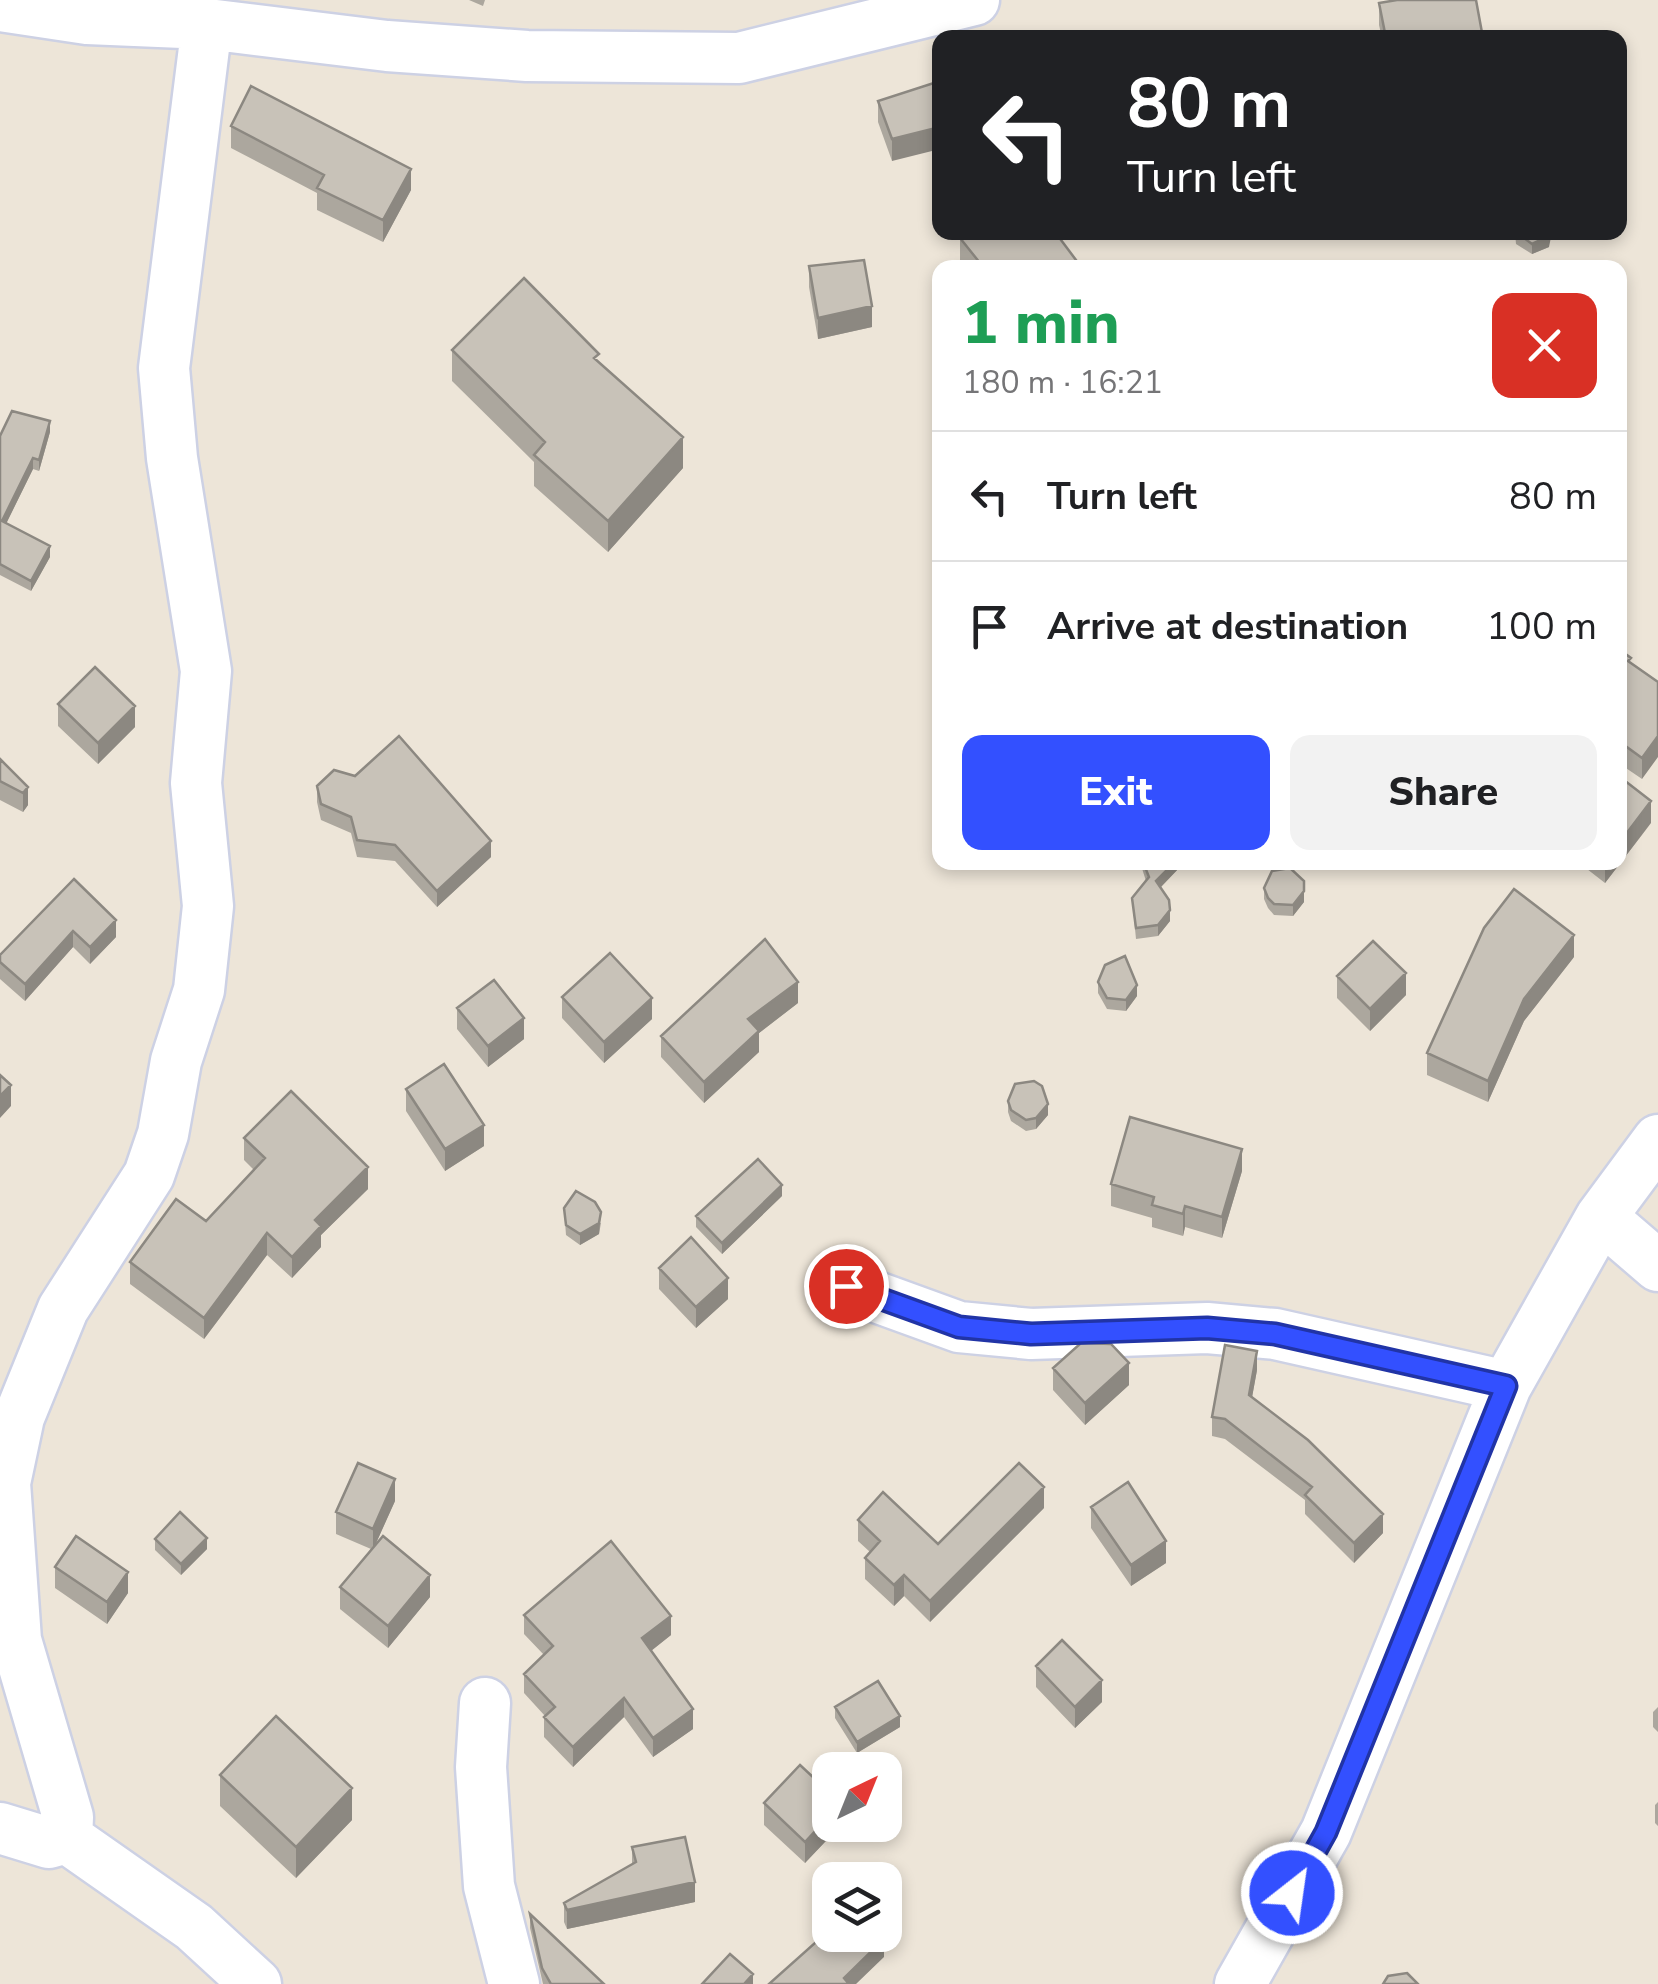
<!DOCTYPE html>
<html lang="en">
<head>
<meta charset="utf-8">
<style>
  :root { --surface:#fff; --page:#f2f2f2; --text:#202124; --muted:#757577; --line:#e0e0e0; --accent:#3350ff }
  body { margin:0; font-family:"Nunito Sans",sans-serif; background:var(--page); color:var(--text); height:100vh; display:flex; flex-direction:column; font-size:38px; white-space:nowrap }
  * { box-sizing:border-box; margin:0 }
  p { font-size:32px; color:var(--muted) }
  .icon { flex:none; width:55px; height:55px; fill:none; stroke:currentColor; stroke-width:2; stroke-linecap:round; stroke-linejoin:round }
  .map { position:relative; flex:1; overflow:hidden }
  .panel { position:absolute; left:932px; top:260px; width:695px; height:610px; display:flex; flex-direction:column; background:var(--surface); border-radius:20px; box-shadow:0 5px 15px #0003 }
  .panel>* { flex:none }
  .hud { position:absolute; left:932px; top:30px; width:695px; height:210px; border-radius:20px; box-shadow:0 5px 15px #0003; background:#202124; color:#fff; overflow:hidden }
  .needle { width:65px; rotate:43deg }
  .buttons { position:absolute; left:812px; top:1752px; display:grid; gap:20px }
  .buttons a { display:grid; place-items:center; width:90px; height:90px; border-radius:20px; background:var(--surface); box-shadow:0 5px 15px #0003; font-size:50px }
  .pin { position:absolute; display:grid; place-items:center; width:85px; height:85px; color:#fff; margin:-42px; border:5px solid #fff; border-radius:50%; box-shadow:0 2px 10px #0007 }
  .me { position:absolute; width:110px; margin:-55px; rotate:30deg; stroke-linejoin:round; filter:drop-shadow(0 0 8px #0008) }
  .turn { display:flex; align-items:center; gap:35px; height:210px; padding:0 30px; font-size:45px }
  .turn .icon { width:130px; height:130px; stroke-width:2.5 }
  .turn b { display:block; font-size:70px; line-height:85px }
  .round { display:grid; place-items:center; flex:none; width:105px; height:105px; border-radius:20px; background:var(--page) }
  .head { display:flex; align-items:center; justify-content:space-between; height:170px; padding:0 30px }
  h1 { font-size:60px; font-weight:800; line-height:75px; color:#1e9e55 }
  .primary-button { display:flex; gap:20px; margin-top:auto; padding:20px 30px }
  .primary-button a { flex:1; height:115px; border-radius:20px; background:var(--accent); color:#fff; font-size:40px; font-weight:800; line-height:115px; text-align:center }
  .primary-button a+a { background:var(--page); color:var(--text) }
  ul { padding:0; list-style:none }
  li { display:flex; align-items:center; gap:30px; height:130px; padding:0 30px; border-top:2px solid var(--line) }
  li div { flex:1 }
  li b { display:block; font-size:38px }
  li em { font-style:normal }
  .map>svg:first-child { display:block }
</style>
</head>
<body>
<div class="map">
<svg width="1658" height="1984" viewBox="0 0 1658 1984">
  <rect width="100%" height="100%" fill="#ede5d8"/>
  <g fill="none" stroke-linecap="round" stroke-linejoin="round">
    <defs>
      <path id="minor" d="M0,6L87,19L207,24L387,46L527,56L739,58L974,0
        M1601,1217L1658,1266
        M846,1286L959,1327L1031,1334L1207,1328L1275,1334L1506,1386
        M485,1703L481,1767L489,1886L514,1984
        M0,1828L49,1843L67,1838L194,1927L256,1984
        M67,1838L68,1817L16,1640L5,1483L19,1417L63,1309L149,1175L163,1134L176,1061L199,990L208,906L196,783L206,671L172,458L164,368L207,24
        M1240,1984L1326,1832L1506,1386L1601,1217L1658,1140"/>
    </defs>
    <use href="#minor" stroke="#cdd1e4" stroke-width="55"/>
    <use href="#minor" stroke="#fff" stroke-width="50"/>
  </g>
  <path fill="#aca79e" d="M469,0H485L483,6Z
    M1379,3L1483,38H1382L1379,25Z
    M940,81L892,161L878,122V101Z
    M231,126L411,190L383,242L317,210V193L231,148Z
    M1515,232L1549,247L1532,254L1516,244Z
    M960,238L1082,268H960Z
    M809,266L872,327L818,339L809,287Z
    M452,350L599,362L683,468L608,552L534,486V462L452,381Z
    M50,432L39,471L33,469L6,524L50,557L31,591L0,575V436Z
    M1620,650L1631,663L1658,682L1642,779L1620,764Z
    M58,704L135,727L98,764L58,726Z
    M0,759L28,787V805L23,812L0,800Z
    M317,786L491,857L437,907L395,861L357,857L351,833L321,820L317,802Z
    M1651,823L1605,883L1578,862H1620Z
    M1140,862H1180V867L1161,887L1170,921L1158,936L1136,939L1132,898L1146,881Z
    M74,879L116,937L90,964L73,947L25,1001L0,979V955Z
    M1264,888L1304,902L1293,916L1274,915L1268,908L1264,899Z
    M1574,957L1524,1021L1488,1102L1427,1075V1053Z
    M1337,976L1406,995L1370,1031L1337,998Z
    M1098,982L1137,996L1126,1011L1107,1009L1098,993Z
    M562,997L652,1019L604,1063L562,1018Z
    M798,1003L759,1033V1052L704,1103L661,1057V1036Z
    M457,1008L524,1039L488,1067L457,1029Z
    M406,1089L484,1146L445,1171L406,1111Z
    M1008,1101L1048,1115L1036,1129L1026,1131L1011,1121L1008,1112Z
    M244,1138L368,1189L321,1235V1247L292,1278L267,1255L204,1339L130,1284V1262L206,1221L254,1170L244,1160Z
    M1242,1171L1222,1238L1185,1227L1183,1236L1152,1227V1218L1111,1206V1184Z
    M782,1196L722,1254L696,1227V1216Z
    M564,1208L601,1223L599,1234L580,1245L566,1235Z
    M659,1268L728,1299L696,1328L659,1289Z
    M1053,1368L1129,1385L1085,1425L1053,1390Z
    M1257,1370L1252,1397L1383,1533L1354,1563L1305,1514V1500L1225,1439L1212,1436V1417Z
    M395,1501L376,1543L430,1597L388,1648L340,1609V1587L371,1549L336,1534V1512Z
    M1091,1507L1166,1563L1131,1586L1091,1528Z
    M1044,1508L930,1622L904,1596L894,1606L865,1579V1558L870,1552L858,1541V1520L938,1544Z
    M155,1539L207,1549L181,1575L155,1550Z
    M55,1567L128,1593L107,1624L55,1588Z
    M524,1615L671,1635L651,1651L693,1729L653,1757L624,1717L573,1767L544,1737V1717L545,1716L524,1693V1674L544,1655L524,1634Z
    M1036,1666L1102,1702L1075,1728L1036,1687Z
    M835,1707L900,1727L857,1753L835,1718Z
    M1658,1707V1732L1653,1727V1712Z
    M220,1775L352,1820L296,1878L220,1806Z
    M1658,1802V1826L1655,1823V1805Z
    M764,1803L830,1825H841L805,1863L764,1825Z
    M632,1847L695,1902L567,1929L564,1922V1903L632,1864Z
    M530,1914L604,1984H543L530,1928Z"/>
  <path fill="#8c8881" d="M940,127V149L892,161V139Z
    M411,169V190L383,242V220Z
    M1550,232H1552L1549,247L1532,254V244Z
    M872,306V327L818,339V318Z
    M50,421V432L39,471V460Z
    M683,437V468L608,552V521Z
    M33,458V469L2,532V521Z
    M50,546V557L31,591V581Z
    M135,706V727L98,764V743Z
    M1658,736V757L1642,779V758Z
    M28,787V805L23,812V793Z
    M1651,801V823L1605,883V862H1620V842Z
    M491,841V857L437,907V891Z
    M1175,862H1180V867L1156,892V881Z
    M1304,891V902L1293,916V905Z
    M1170,910V921L1158,936V925Z
    M116,920V937L90,964V947Z
    M73,931V947L25,1001V984Z
    M1574,935V957L1524,1021L1488,1102V1081L1524,999Z
    M1406,973V995L1370,1031V1009Z
    M798,982V1003L759,1033V1052L704,1103V1082L748,1019Z
    M1137,985V996L1126,1011V1000Z
    M652,998V1019L604,1063V1042Z
    M524,1018V1039L488,1067V1046Z
    M11,1085V1106L0,1118V1096Z
    M1048,1104V1115L1036,1129V1118Z
    M484,1125V1146L445,1171V1149Z
    M1242,1149V1171L1222,1238V1217Z
    M368,1167V1189L321,1235V1247L292,1278V1257L315,1220Z
    M782,1185V1196L722,1254V1243Z
    M1185,1206V1227L1183,1236V1214Z
    M601,1212L599,1234L580,1245V1234Z
    M267,1233V1255L204,1339V1318Z
    M728,1278V1299L696,1328V1307Z
    M1257,1351V1370L1249,1414V1395Z
    M1129,1363V1385L1085,1425V1403Z
    M395,1479V1501L373,1550V1529Z
    M1044,1487V1508L930,1622V1601Z
    M1383,1514V1533L1354,1563V1543Z
    M207,1538V1549L181,1575V1564Z
    M1166,1541V1563L1131,1586V1565Z
    M128,1572V1593L107,1624V1602Z
    M430,1575V1597L388,1648V1626Z
    M904,1575V1596L894,1606V1585Z
    M671,1616V1635L642,1658V1638Z
    M1102,1680V1702L1075,1728V1707Z
    M624,1698V1717L573,1767V1747Z
    M693,1709V1729L653,1757V1738Z
    M900,1716V1727L857,1753V1742Z
    M352,1788V1820L296,1878V1847Z
    M830,1815V1825H841L805,1863V1842Z
    M695,1882V1902L567,1929V1910Z
    M884,1939V1957L856,1984H844V1978Z
    M753,1974V1984H744Z"/>
  <path fill="#c8c2b8" stroke="#8c8881" stroke-width="2.5" d="M1397,0H1476L1483,38H1386L1379,3Z
    M940,81V127L892,139L878,101Z
    M251,86L411,169L383,220L317,188L324,175L231,126Z
    M967,232H1055L1082,268H984L960,238Z
    M1516,232H1550L1549,236L1532,244Z
    M864,260L872,306L818,318L809,266Z
    M524,278L599,354L594,358L683,437L608,521L534,455L545,442L452,350Z
    M12,411L50,421L39,460L33,458L2,521L50,546L31,581L0,564V436Z
    M1620,650L1631,658L1628,661L1658,682V736L1642,758L1620,742Z
    M95,667L135,706L98,743L58,704Z
    M399,736L491,841L437,891L395,845L357,840L351,817L321,804L317,786L334,770L355,776Z
    M0,759L28,787L23,793L0,781Z
    M1620,777L1651,801L1620,842Z
    M1143,862H1175L1156,881L1169,900L1170,910L1158,925L1136,928L1132,898L1149,877Z
    M1290,868L1304,881V891L1293,905L1274,904L1268,898L1264,888L1272,871Z
    M74,879L116,920L90,947L73,931L25,984L0,962V955Z
    M1514,889L1574,935L1524,999L1488,1081L1427,1053L1484,928Z
    M765,939L798,982L748,1019L759,1031L704,1082L661,1036Z
    M1373,941L1406,973L1370,1009L1337,976Z
    M610,953L652,998L604,1042L562,997Z
    M1125,956L1137,985L1126,1000L1107,998L1098,982L1105,965Z
    M494,980L524,1018L488,1046L457,1008Z
    M444,1064L484,1125L445,1149L406,1089Z
    M0,1075L11,1085L0,1096Z
    M1034,1081L1042,1086L1048,1104L1036,1118L1026,1120L1011,1110L1008,1101L1015,1084Z
    M291,1091L368,1167L315,1220L321,1226L292,1257L267,1233L204,1318L130,1262L176,1199L206,1221L265,1158L244,1138Z
    M1130,1117L1242,1149L1222,1217L1185,1206L1183,1214L1152,1205L1154,1197L1111,1184Z
    M758,1159L782,1185L722,1243L696,1216Z
    M576,1191L595,1202L601,1212L599,1223L580,1234L566,1225L564,1208Z
    M691,1237L728,1278L696,1307L659,1268Z
    M1081,1343L1111,1344L1129,1363L1085,1403L1053,1368Z
    M1225,1345L1257,1351L1249,1395L1308,1440L1383,1514L1354,1543L1305,1495L1312,1487L1225,1419L1212,1417Z
    M358,1463L395,1479L373,1529L336,1512Z
    M1019,1463L1044,1487L930,1601L904,1575L894,1585L865,1558L880,1541L858,1520L883,1492L938,1544Z
    M1128,1482L1166,1541L1131,1565L1091,1507Z
    M180,1512L207,1538L181,1564L155,1539Z
    M76,1536L128,1572L107,1602L55,1567Z
    M383,1536L430,1575L388,1626L340,1587Z
    M611,1541L671,1616L642,1638L693,1709L653,1738L624,1698L573,1747L544,1717L555,1707L524,1674L553,1646L524,1615Z
    M1062,1640L1102,1680L1075,1707L1036,1666Z
    M878,1681L900,1716L857,1742L835,1707Z
    M276,1716L352,1788L296,1847L220,1775Z
    M800,1765L830,1793V1815L805,1842L764,1803Z
    M685,1837L695,1882L567,1910L564,1903L636,1862L632,1847Z
    M530,1914L604,1984H551L542,1968Z
    M830,1921V1935H880L884,1939L844,1978L849,1984H769L824,1935L820,1931Z
    M730,1954L753,1974L744,1984H702Z
    M1407,1973L1418,1984H1383L1388,1976Z"/>
  <g fill="none" stroke-linecap="round" stroke-linejoin="round">
    <defs>
      <path id="route" d="M846,1286L959,1327L1031,1334L1207,1328L1275,1334L1506,1386L1326,1832L1292,1893"/>
    </defs>
    <use href="#route" stroke="#2134a6" stroke-width="25"/>
    <use href="#route" stroke="#3350ff" stroke-width="18"/>
  </g>
</svg>
<div class="buttons">
<a><svg class="needle" viewBox="-14 -14 28 28"><path d="M0-13l5 13h-10z" fill="#e53935"/><path d="M0 13l5-13h-10z" fill="#757577"/></svg></a>
<a><svg class="icon" aria-label="layers" viewBox="0 0 24 24"><path d="M12 4l9 5-9 5-9-5zM3 14l9 5 9-5"/></svg></a>
</div>
<div class="pin" style="left:846px;top:1286px;background:#d93025"><svg class="icon" aria-label="arrive" viewBox="0 0 24 24"><path d="M6 21V4h12l-3 4 3 4H6"/></svg></div>
<svg class="me" style="left:1292px;top:1893px" viewBox="-20 -20 40 40"><circle r="17" fill="#3350ff" stroke="#fff" stroke-width="3"/><path d="M0-11L8 9 0 5-8 9z" fill="#fff"/></svg>
<div class="hud">
<div class="turn"><svg class="icon" aria-label="left" viewBox="0 0 24 24"><path d="M17 20v-9H6M10 6l-5 5 5 5"/></svg><div><b>80 m</b>Turn left</div></div>
</div>
<section class="panel">
<div class="head"><div><h1>1 min</h1><p>180 m · 16:21</p></div><a class="round" style="background:#d93025;color:#fff"><svg class="icon" aria-label="close" viewBox="0 0 24 24"><path d="M6 6l12 12M18 6L6 18"/></svg></a></div>
<ul>
<li><svg class="icon" aria-label="left" viewBox="0 0 24 24"><path d="M17 20v-9H6M10 6l-5 5 5 5"/></svg><div><b>Turn left</b></div><em>80 m</em></li>
<li><svg class="icon" aria-label="arrive" viewBox="0 0 24 24"><path d="M6 21V4h12l-3 4 3 4H6"/></svg><div><b>Arrive at destination</b></div><em>100 m</em></li>
</ul>
<div class="primary-button"><a>Exit</a><a>Share</a></div>
</section>
</div>
</body>
</html>
